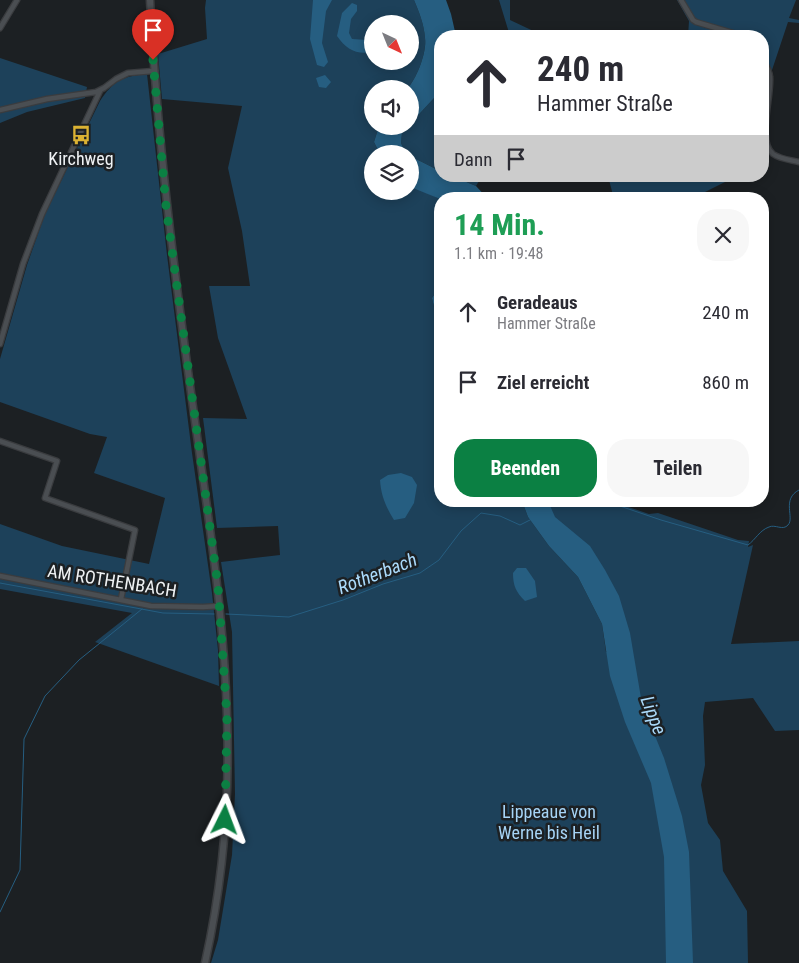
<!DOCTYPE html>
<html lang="de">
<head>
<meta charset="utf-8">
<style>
  :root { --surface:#fff; --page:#f7f7f7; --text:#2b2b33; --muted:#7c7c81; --accent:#0b8043 }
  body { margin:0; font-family:"Roboto Condensed",sans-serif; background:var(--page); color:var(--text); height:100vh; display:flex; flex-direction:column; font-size:19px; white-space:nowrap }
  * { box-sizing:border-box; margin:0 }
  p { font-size:16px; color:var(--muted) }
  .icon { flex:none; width:28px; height:28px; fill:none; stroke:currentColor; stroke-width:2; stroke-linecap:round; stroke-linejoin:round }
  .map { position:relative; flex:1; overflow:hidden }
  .side { position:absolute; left:434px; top:192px; width:335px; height:315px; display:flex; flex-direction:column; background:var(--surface); border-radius:20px; box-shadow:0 2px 12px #0003 }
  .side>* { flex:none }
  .hud { position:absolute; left:434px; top:30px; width:335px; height:152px; border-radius:20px; box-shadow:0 2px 12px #0003; background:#fff; color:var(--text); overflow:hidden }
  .needle { width:32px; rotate:137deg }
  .tools { position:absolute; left:364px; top:15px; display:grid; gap:10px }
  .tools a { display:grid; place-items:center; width:55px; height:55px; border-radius:50%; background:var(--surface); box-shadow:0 2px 12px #0003; font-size:25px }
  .pin { position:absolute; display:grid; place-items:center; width:42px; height:42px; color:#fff; margin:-51px -21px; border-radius:50% 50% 50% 0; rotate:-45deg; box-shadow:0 0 5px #0007 }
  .pin .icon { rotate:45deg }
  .me { position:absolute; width:55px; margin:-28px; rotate:3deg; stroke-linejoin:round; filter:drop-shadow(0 0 4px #0008) }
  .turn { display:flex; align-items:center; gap:18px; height:105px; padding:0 20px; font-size:22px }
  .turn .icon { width:65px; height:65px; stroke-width:2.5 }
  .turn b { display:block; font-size:35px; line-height:42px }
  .then { display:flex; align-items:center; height:48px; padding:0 20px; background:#0003; gap:10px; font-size:19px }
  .round { display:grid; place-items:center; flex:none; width:52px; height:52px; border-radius:20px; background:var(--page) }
  .overview { display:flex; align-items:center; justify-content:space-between; height:85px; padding:0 20px }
  h1 { font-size:30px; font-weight:700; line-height:38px; color:#1e9e55 }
  .primary-button { display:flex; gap:10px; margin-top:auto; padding:10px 20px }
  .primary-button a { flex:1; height:58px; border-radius:20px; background:var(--accent); color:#fff; font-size:20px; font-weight:700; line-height:58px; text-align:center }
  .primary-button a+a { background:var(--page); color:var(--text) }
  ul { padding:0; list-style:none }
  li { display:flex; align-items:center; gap:15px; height:70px; padding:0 20px }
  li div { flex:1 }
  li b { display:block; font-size:19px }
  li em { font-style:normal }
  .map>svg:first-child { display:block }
</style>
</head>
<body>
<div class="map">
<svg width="799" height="963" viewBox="0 0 799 963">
  <rect width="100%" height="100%" fill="#1c2023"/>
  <path fill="#1d415a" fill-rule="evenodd" d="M206,0H414C419,12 424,24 425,38C427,52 417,78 407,89H372V126H379L374,142L380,154H372V191H410V185L440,199V286L432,298L440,332V501H522L528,517L549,546L578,577L602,624L606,652H625L537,501H611L649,514L658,513L738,540L749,541L748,547L753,545L731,644L799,641V730L775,731L753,698L705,702L703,716L705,765L701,785L708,823L720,840L723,871L747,911L748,963H211L218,940L232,855L235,794L232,632L221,562L280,555L278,526L217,528L203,418L247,419L218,338L209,286H250L242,231L228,168L242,106L162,99L158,54L207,39L205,8ZM372,24H410V61H372Z
    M499,0H510V20L544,36H510Z
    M677,0H796L789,18L799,20V23L788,22L768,82L763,143L769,158L763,163L762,36H688L689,21Z
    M0,58L87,87L85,98L27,112L0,123Z
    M147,74L167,255L192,453L212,593L218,650L219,686L95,642L132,613L0,589V524L62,546L149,564L165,498L94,473L107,437L90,434L0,402V359L27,265L45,214L100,101C113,81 123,76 147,74Z
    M440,96V171L410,156V154H406L401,143L402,133L408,126H410V124L435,97Z
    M452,176H482L476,186Z
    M608,176H737L691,199H614Z"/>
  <path fill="#265e81" d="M313,0H332L326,11L322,43L328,62L324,67L317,65L310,39Z
    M414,0H446L451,14L456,36H440V87L435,97L410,124V89H407C417,78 427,52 425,38C424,24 419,12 414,0Z
    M352,3L357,5V11L351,19L349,33L352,39L367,40L372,49V52C356,55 346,49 337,36L342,13Z
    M325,75L331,82L326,88L319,87L316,78Z
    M379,126H408L402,133L401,143L406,154H380L374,142Z
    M410,156L440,171V176H452L476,186L488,199H440L413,188L410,185Z
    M440,286V332L432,298Z
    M401,473L412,477L417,485L414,503L405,518L394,520C386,507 381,496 380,480L388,475Z
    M522,501H548L555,517L590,546L605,570L619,596L630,633L642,704L664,758L682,816L689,852L693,963H666L664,857L651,783L625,722L610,676L602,624L578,577L549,546L528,517Z
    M517,568H526L535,581L537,597L525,601C516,592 513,586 513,573Z"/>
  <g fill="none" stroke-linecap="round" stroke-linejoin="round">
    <path stroke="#265e81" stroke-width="1" d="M605,501L661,520L748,545C755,540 760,530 769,527C775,524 783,531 788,525C795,518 781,499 799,490
      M0,583L163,613L214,614
      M226,614L289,617L343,600L383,584L420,573L439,560L461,531L481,513L500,516L520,525L532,519
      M0,912L20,870L24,739L45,696L79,660L142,609"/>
    <defs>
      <path id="minor" d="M681,0L693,20L696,22L743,36
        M0,28L17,0
        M762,59C766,65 770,71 770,77C772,95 757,142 773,154C780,159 791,160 799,162
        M0,110L47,99L96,92L104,88L116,79L128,73L153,71
        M0,344L23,264L42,214L100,91
        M0,441L57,461L45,498L135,530L121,599
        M0,576L151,606L203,607L219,606"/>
      <path id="secondary" d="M150,0C157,136 174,271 193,407C207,509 224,612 227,716C230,799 223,882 205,963"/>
    </defs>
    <use href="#minor" stroke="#3a3c3f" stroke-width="7"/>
    <use href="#secondary" stroke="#3a3c3f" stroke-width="9"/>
    <use href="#minor" stroke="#4a4e52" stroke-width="4.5"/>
    <use href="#secondary" stroke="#4a4e52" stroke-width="6"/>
  </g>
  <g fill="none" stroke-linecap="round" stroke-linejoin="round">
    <path stroke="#0b8043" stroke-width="9" stroke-dasharray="0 16.2" d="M153,60L166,206L218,586L227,717L225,820"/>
  </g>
  <defs>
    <symbol id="bus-bare" viewBox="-9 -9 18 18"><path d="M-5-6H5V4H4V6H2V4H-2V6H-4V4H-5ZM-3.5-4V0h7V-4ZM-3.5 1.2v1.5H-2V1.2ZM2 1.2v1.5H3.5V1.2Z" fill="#dbb233" stroke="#1c2023" stroke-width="2.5" paint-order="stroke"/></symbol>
  </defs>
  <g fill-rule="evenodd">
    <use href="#bus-bare" x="67" y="121" width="28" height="28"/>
  </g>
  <g text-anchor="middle" stroke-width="5" stroke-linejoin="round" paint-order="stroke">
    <g font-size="18" fill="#eff2f4" stroke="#1c2023">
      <text x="81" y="165">Kirchweg</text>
    </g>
    <g font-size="18" fill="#eff2f4" stroke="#1c2023">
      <text transform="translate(112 581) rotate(9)" y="6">AM ROTHENBACH</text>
    </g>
    <g font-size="18" fill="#a6d4f6" stroke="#1c2023">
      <text x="549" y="818">Lippeaue von<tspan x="549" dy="21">Werne bis Heil</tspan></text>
    </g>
    <g font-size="19" font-style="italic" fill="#abdafb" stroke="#1c2023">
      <text transform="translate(377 573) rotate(-21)" y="7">Rotherbach</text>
      <text transform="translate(654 715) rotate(69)" y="7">Lippe</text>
    </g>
  </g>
</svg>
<div class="tools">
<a><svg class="needle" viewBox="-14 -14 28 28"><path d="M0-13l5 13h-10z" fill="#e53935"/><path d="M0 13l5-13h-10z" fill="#7c7c81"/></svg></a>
<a><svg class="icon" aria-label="sound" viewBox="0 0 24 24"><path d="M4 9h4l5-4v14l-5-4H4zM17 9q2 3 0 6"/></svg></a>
<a><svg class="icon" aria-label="layers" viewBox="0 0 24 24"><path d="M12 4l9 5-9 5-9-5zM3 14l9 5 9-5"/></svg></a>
</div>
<div class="pin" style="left:153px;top:60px;background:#d93025"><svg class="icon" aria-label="arrive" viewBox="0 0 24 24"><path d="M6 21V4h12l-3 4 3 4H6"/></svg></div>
<svg class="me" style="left:225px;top:820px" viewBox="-20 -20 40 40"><path d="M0-17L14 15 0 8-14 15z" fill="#0b8043" stroke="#fff" stroke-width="4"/></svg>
<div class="hud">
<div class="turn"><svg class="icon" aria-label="ahead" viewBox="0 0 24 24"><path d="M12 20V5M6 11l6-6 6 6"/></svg><div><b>240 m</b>Hammer Straße</div></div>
<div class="then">Dann<svg class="icon" aria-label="arrive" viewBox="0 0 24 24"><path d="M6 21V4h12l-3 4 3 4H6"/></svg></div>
</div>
<section class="side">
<div class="overview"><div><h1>14 Min.</h1><p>1.1 km · 19:48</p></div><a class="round"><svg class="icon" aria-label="close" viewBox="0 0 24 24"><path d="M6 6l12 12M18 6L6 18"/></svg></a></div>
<ul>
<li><svg class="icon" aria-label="ahead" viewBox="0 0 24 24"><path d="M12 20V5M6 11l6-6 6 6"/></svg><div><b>Geradeaus</b><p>Hammer Straße</p></div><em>240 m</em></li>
<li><svg class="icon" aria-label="arrive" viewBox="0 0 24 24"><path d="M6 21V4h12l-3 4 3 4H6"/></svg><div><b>Ziel erreicht</b></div><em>860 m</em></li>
</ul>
<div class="primary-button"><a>Beenden</a><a>Teilen</a></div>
</section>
</div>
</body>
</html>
